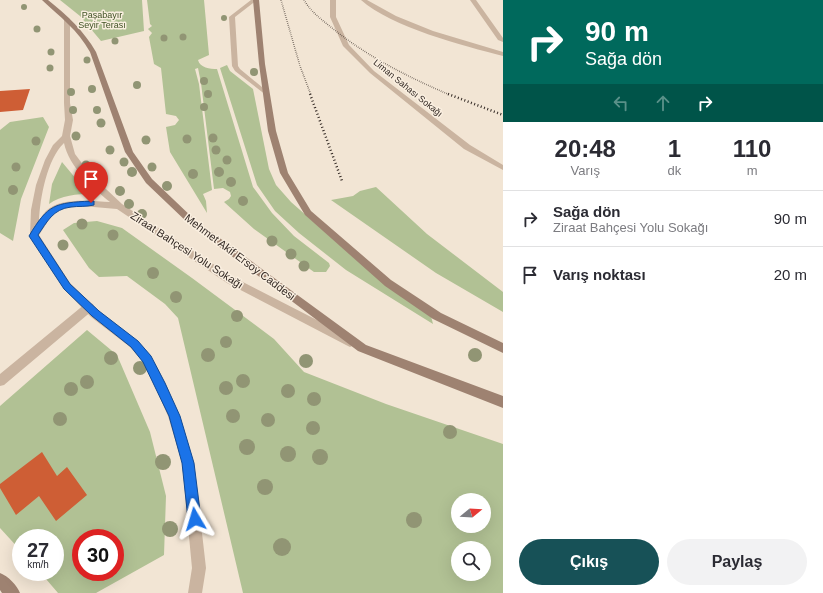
<!DOCTYPE html>
<html lang="tr">
<head>
<meta charset="utf-8">
<style>
  :root { --surface:#fff; --page:#f2f2f3; --text:#2b2b33; --muted:#7c7c81; --line:#e1e1e2; --accent:#175157 }
  body { margin:0; font-family:Arial,sans-serif; background:var(--page); color:var(--text); height:100vh; display:flex; flex-direction:column; font-size:15px; white-space:nowrap }
  * { box-sizing:border-box; margin:0 }
  p { font-size:13px; color:var(--muted) }
  .icon { flex:none; width:22px; height:22px; fill:none; stroke:currentColor; stroke-width:2; stroke-linecap:round; stroke-linejoin:round }
  .map { position:relative; flex:1; overflow:hidden }
  .drawer { display:flex; flex-direction:column; background:var(--surface); width:320px }
  .drawer>* { flex:none }
  .hud { background:#00695c; color:#fff; overflow:hidden }
  .needle { width:26px; rotate:72deg }
  .controls { position:absolute; left:451px; top:493px; display:grid; gap:8px }
  .controls a { display:grid; place-items:center; width:40px; height:40px; border-radius:50%; background:var(--surface); box-shadow:0 4px 16px #0002; font-size:20px }
  .speed { position:absolute; left:12px; top:529px; display:flex; gap:8px; font-size:20px; font-weight:700; text-align:center }
  .speed>* { display:grid; place-content:center; width:52px; height:52px; border-radius:50%; background:var(--surface); box-shadow:0 4px 16px #0002; line-height:1 }
  .speed small { font-size:10px; font-weight:400 }
  .speed .limit { border:6px solid #d22; background:#fff; color:#111 }
  .pin { position:absolute; display:grid; place-items:center; width:34px; height:34px; color:#fff; margin:-41px -17px; border-radius:50% 50% 50% 0; rotate:-45deg; box-shadow:0 0 4px #0007 }
  .pin .icon { rotate:45deg }
  .me { position:absolute; width:44px; margin:-22px; rotate:353deg; stroke-linejoin:round; filter:drop-shadow(0 0 3px #0008) }
  .turn { display:flex; align-items:center; gap:14px; height:84px; padding:0 16px; font-size:18px }
  .turn .icon { width:52px; height:52px; stroke-width:2.5 }
  .turn b { display:block; font-size:28px; line-height:34px }
  .lanes { display:flex; align-items:center; height:38px; padding:0 16px; background:#0003; justify-content:center; gap:20px; direction:ltr }
  .lanes .off { opacity:.35 }
  .eta { display:flex; justify-content:space-evenly; align-items:center; height:68px; text-align:center }
  .eta b { font-size:24px; font-weight:800; line-height:28px }
  .button { display:flex; gap:8px; margin-top:auto; padding:8px 16px }
  .button a { flex:1; height:46px; border-radius:24px; background:var(--accent); color:#fff; font-size:16px; font-weight:800; line-height:46px; text-align:center }
  .button a+a { background:var(--page); color:var(--text) }
  ul { padding:0; list-style:none }
  li { display:flex; align-items:center; gap:12px; height:56px; padding:0 16px; border-top:1px solid var(--line) }
  li div { flex:1 }
  li b { display:block; font-size:15px }
  li em { font-style:normal }
  main { display:flex; flex:1; min-height:0 }
  .map>svg:first-child { display:block }
</style>
</head>
<body>
<main>
<div class="map">
<svg width="503" height="593" viewBox="0 0 503 593">
  <rect width="100%" height="100%" fill="#f2e5d4"/>
  <path fill="#b1c194" fill-rule="evenodd" d="M60,0H142L144,31L101,41L80,16Z
    M147,0H204L209,55L198,60C200,68 210,69 217,69L253,187L272,213L294,236L329,263L330,266L326,272H314L254,229L224,202L229,199L231,196L230,192L223,188L214,189L201,83L198,68L195,69L199,84L212,190L203,194L206,201L207,213L170,152L166,127L175,125L179,120L176,116L166,114L161,68L154,64L149,37L152,33L148,29L152,26L150,24Z
    M227,65L230,71L253,89L269,169L276,185L291,202L359,262L431,316L433,324L346,270L299,233L275,211L257,185L220,68Z
    M43,117L49,127L21,199L13,241L0,233V130L10,122Z
    M62,162L82,186L92,194C77,194 61,195 49,204L52,184Z
    M376,187L427,234L503,292V312L436,273L331,200L353,196L360,191Z
    M97,221L122,228L192,278L274,339L304,372L386,404L503,444V593H243L178,318L165,304L127,276L99,277L89,268L63,230L74,223ZM458,500H484V526H458ZM458,548H484V574H458Z
    M87,330L117,355L150,432L166,496L164,555L96,593H58L40,572H55V538H21V551L0,528V406ZM81,538H115V572H81Z"/>
  <path fill="#ce5e35" d="M30,89L23,110L0,112V91Z
    M42,452L57,476L67,467L87,495L56,521L39,496L16,515L0,488V484Z"/>
  <g fill="none" stroke-linecap="round" stroke-linejoin="round">
    <path fill="#cab4a0" fill-rule="evenodd" d="M251,0H257L235,17L238,66L240,69L268,92V94L266,95L235,71L232,66L229,17Z
      M330,0H336V17L349,45L374,71L470,145L503,165V170L464,149L370,73L343,46L330,17Z
      M361,0H367L396,16L433,31L503,52V56C464,46 391,27 361,0Z
      M470,0H476L503,38V42L498,40Z
      M89,303L93,304L94,307L93,310L4,385L0,386V374L85,304Z"/>
    <path fill="#cab4a0" fill-rule="evenodd" d="M67,17L70,19V103L73,120L70,136L75,154L90,174L122,204L233,277L354,339L355,342L354,345L350,347L346,345L227,283L117,209L82,206L60,209L52,215L39,235L70,283L99,311L138,341L151,356L165,382L180,416L194,463L206,568L202,593H188L192,568L182,463L168,416L156,389L143,362L130,347L91,317L64,289L30,235L31,210L36,185L45,160L53,145L62,136L65,120L64,103V19ZM64,143C69,167 92,187 110,202C92,201 60,197 46,211C43,214 41,218 39,221C40,198 47,159 64,143Z"/>
    <path fill="#9e8271" fill-rule="evenodd" d="M42,0H48C67,15 84,31 96,52L133,152L152,179L195,220L366,345L503,396V408L358,351L189,224L146,183L125,152L90,52C78,30 60,17 42,0Z
      M253,0H259L265,64L276,131L288,173L311,211L391,280L441,313L503,343V353L433,319L385,286L305,215L280,173L268,131L259,64Z
      M0,573C8,576 17,585 20,593H2L0,590Z"/>
    <path stroke="#332924" stroke-width="1.5" stroke-dasharray="0.5 1.5" stroke-linecap="butt" d="M281,0L300,66L311,95
      M304,0C311,12 322,20 332,28C368,57 408,77 450,95"/>
    <path stroke="#332924" stroke-width="2.5" stroke-dasharray="1 2.5" stroke-linecap="butt" d="M310,94L342,181
      M448,94L503,115"/>
  </g>
  <g fill="#919574">
    <circle cx="24" cy="7" r="3"/>
    <circle cx="85" cy="13" r="3"/>
    <circle cx="224" cy="18" r="3"/>
    <circle cx="37" cy="29" r="3.5"/>
    <circle cx="183" cy="37" r="3.5"/>
    <circle cx="164" cy="38" r="3.5"/>
    <circle cx="115" cy="41" r="3.5"/>
    <circle cx="51" cy="52" r="3.5"/>
    <circle cx="87" cy="60" r="3.5"/>
    <circle cx="50" cy="68" r="3.5"/>
    <circle cx="254" cy="72" r="4"/>
    <circle cx="204" cy="81" r="4"/>
    <circle cx="137" cy="85" r="4"/>
    <circle cx="92" cy="89" r="4"/>
    <circle cx="71" cy="92" r="4"/>
    <circle cx="208" cy="94" r="4"/>
    <circle cx="204" cy="107" r="4"/>
    <circle cx="73" cy="110" r="4"/>
    <circle cx="97" cy="110" r="4"/>
    <circle cx="101" cy="123" r="4.5"/>
    <circle cx="76" cy="136" r="4.5"/>
    <circle cx="213" cy="138" r="4.5"/>
    <circle cx="187" cy="139" r="4.5"/>
    <circle cx="146" cy="140" r="4.5"/>
    <circle cx="36" cy="141" r="4.5"/>
    <circle cx="110" cy="150" r="4.5"/>
    <circle cx="216" cy="150" r="4.5"/>
    <circle cx="227" cy="160" r="4.5"/>
    <circle cx="124" cy="162" r="4.5"/>
    <circle cx="86" cy="165" r="4.5"/>
    <circle cx="16" cy="167" r="4.5"/>
    <circle cx="152" cy="167" r="4.5"/>
    <circle cx="132" cy="172" r="5"/>
    <circle cx="219" cy="172" r="5"/>
    <circle cx="97" cy="173" r="5"/>
    <circle cx="193" cy="174" r="5"/>
    <circle cx="231" cy="182" r="5"/>
    <circle cx="167" cy="186" r="5"/>
    <circle cx="13" cy="190" r="5"/>
    <circle cx="120" cy="191" r="5"/>
    <circle cx="243" cy="201" r="5"/>
    <circle cx="129" cy="204" r="5"/>
    <circle cx="142" cy="214" r="5"/>
    <circle cx="82" cy="224" r="5.5"/>
    <circle cx="113" cy="235" r="5.5"/>
    <circle cx="272" cy="241" r="5.5"/>
    <circle cx="63" cy="245" r="5.5"/>
    <circle cx="291" cy="254" r="5.5"/>
    <circle cx="304" cy="266" r="5.5"/>
    <circle cx="153" cy="273" r="6"/>
    <circle cx="176" cy="297" r="6"/>
    <circle cx="237" cy="316" r="6"/>
    <circle cx="226" cy="342" r="6"/>
    <circle cx="208" cy="355" r="7"/>
    <circle cx="475" cy="355" r="7"/>
    <circle cx="111" cy="358" r="7"/>
    <circle cx="306" cy="361" r="7"/>
    <circle cx="140" cy="368" r="7"/>
    <circle cx="243" cy="381" r="7"/>
    <circle cx="87" cy="382" r="7"/>
    <circle cx="226" cy="388" r="7"/>
    <circle cx="71" cy="389" r="7"/>
    <circle cx="288" cy="391" r="7"/>
    <circle cx="314" cy="399" r="7"/>
    <circle cx="233" cy="416" r="7"/>
    <circle cx="60" cy="419" r="7"/>
    <circle cx="268" cy="420" r="7"/>
    <circle cx="313" cy="428" r="7"/>
    <circle cx="450" cy="432" r="7"/>
    <circle cx="247" cy="447" r="8"/>
    <circle cx="288" cy="454" r="8"/>
    <circle cx="320" cy="457" r="8"/>
    <circle cx="163" cy="462" r="8"/>
    <circle cx="265" cy="487" r="8"/>
    <circle cx="414" cy="520" r="8"/>
    <circle cx="170" cy="529" r="8"/>
    <circle cx="282" cy="547" r="9"/>
  </g>
  <path fill="#1a73e8" stroke="#114b97" d="M91,201H94V205C86,207 78,206 71,207C53,209 47,222 38,235L70,284L99,311L138,341L151,356L165,383L180,416L194,463L201,519L199,523L195,525L190,523L188,519L182,463L169,416L143,362L131,347L92,316L64,289L29,236C48,204 55,203 91,201Z"/>
  <g text-anchor="middle" stroke-width="3" stroke-linejoin="round" paint-order="stroke">
    <g font-size="9" fill="#415326" stroke="#faefe0">
      <text x="102" y="18">Paşabayır<tspan x="102" dy="10">Seyir Terası</tspan></text>
    </g>
    <g font-size="9" fill="#332924" stroke="#faefe0">
      <text transform="translate(408 88) rotate(39)" y="3">Liman Sahası Sokağı</text>
    </g>
    <g font-size="11" fill="#332924" stroke="#faefe0">
      <text transform="translate(187 250) rotate(33)" y="4">Ziraat Bahçesi Yolu Sokağı</text>
      <text transform="translate(240 257) rotate(37)" y="4">Mehmet Akif Ersoy Caddesi</text>
    </g>
  </g>
</svg>
<div class="controls">
<a><svg class="needle" viewBox="-14 -14 28 28"><path d="M0-13l5 13h-10z" fill="#e53935"/><path d="M0 13l5-13h-10z" fill="#7c7c81"/></svg></a>
<a><svg class="icon" aria-label="search" viewBox="0 0 24 24"><circle cx="10" cy="10" r="6"/><path d="M15 15l6 6"/></svg></a>
</div>
<div class="speed"><div>27<small>km/h</small></div><div class="limit">30</div></div>
<div class="pin" style="left:91px;top:203px;background:#d93025"><svg class="icon" aria-label="arrive" viewBox="0 0 24 24"><path d="M6 21V4h12l-3 4 3 4H6"/></svg></div>
<svg class="me" style="left:195px;top:519px" viewBox="-20 -20 40 40"><path d="M0-17L14 15 0 8-14 15z" fill="#1a73e8" stroke="#fff" stroke-width="4"/></svg>
</div>
<section class="drawer">
<div class="hud">
<div class="turn"><svg class="icon" aria-label="right" viewBox="0 0 24 24"><path d="M7 20v-9h11M14 6l5 5-5 5"/></svg><div><b>90 m</b>Sağa dön</div></div>
<div class="lanes"><svg class="icon off" aria-label="left" viewBox="0 0 24 24"><path d="M17 20v-9H6M10 6l-5 5 5 5"/></svg><svg class="icon off" aria-label="ahead" viewBox="0 0 24 24"><path d="M12 20V5M6 11l6-6 6 6"/></svg><svg class="icon" aria-label="right" viewBox="0 0 24 24"><path d="M7 20v-9h11M14 6l5 5-5 5"/></svg></div>
</div>
<div class="eta">
<div><b>20:48</b><p>Varış</p></div>
<div><b>1</b><p>dk</p></div>
<div><b>110</b><p>m</p></div>
</div>
<ul>
<li><svg class="icon" aria-label="right" viewBox="0 0 24 24"><path d="M7 20v-9h11M14 6l5 5-5 5"/></svg><div><b>Sağa dön</b><p>Ziraat Bahçesi Yolu Sokağı</p></div><em>90 m</em></li>
<li><svg class="icon" aria-label="arrive" viewBox="0 0 24 24"><path d="M6 21V4h12l-3 4 3 4H6"/></svg><div><b>Varış noktası</b></div><em>20 m</em></li>
</ul>
<div class="button"><a>Çıkış</a><a>Paylaş</a></div>
</section>
</main>
</body>
</html>
